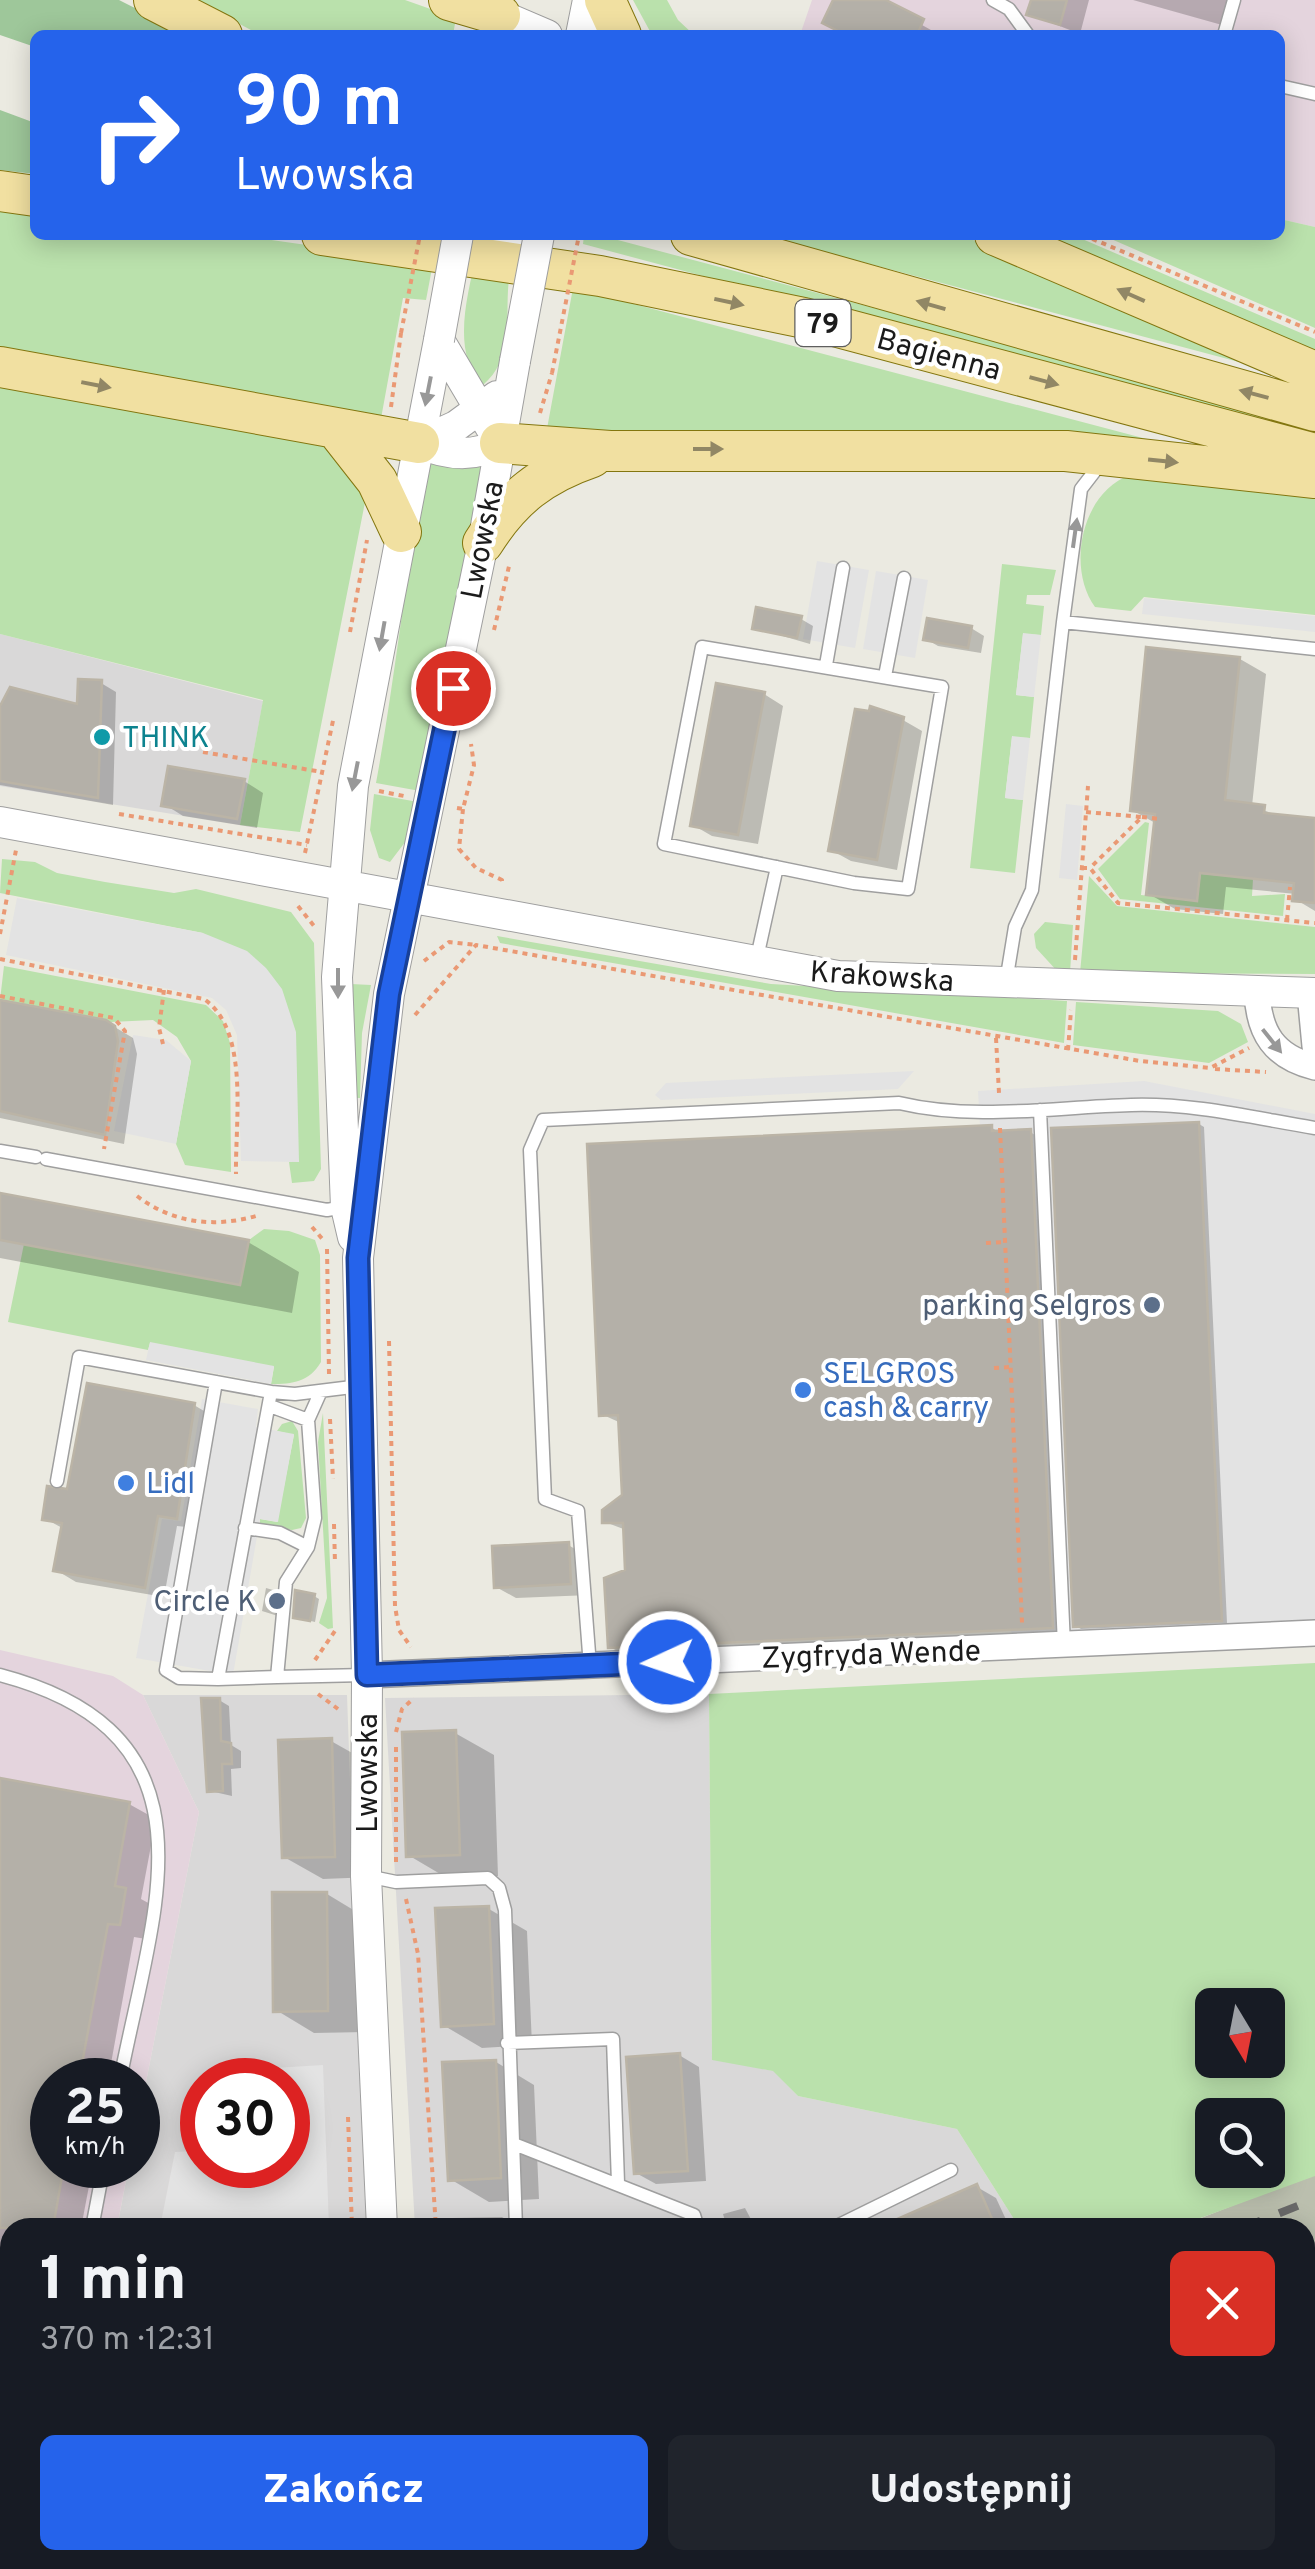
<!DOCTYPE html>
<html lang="pl">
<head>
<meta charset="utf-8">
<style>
  :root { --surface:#171b24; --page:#20242c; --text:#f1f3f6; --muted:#9ea1a6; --accent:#2563eb }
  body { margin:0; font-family:Overpass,sans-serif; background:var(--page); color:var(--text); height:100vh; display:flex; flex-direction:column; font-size:38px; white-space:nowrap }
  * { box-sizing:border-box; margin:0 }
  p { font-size:32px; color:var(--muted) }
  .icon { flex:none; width:55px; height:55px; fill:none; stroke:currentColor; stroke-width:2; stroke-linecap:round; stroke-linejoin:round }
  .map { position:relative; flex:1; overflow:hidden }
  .details { position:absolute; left:0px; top:2218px; width:1315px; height:352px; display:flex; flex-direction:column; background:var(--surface); border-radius:30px 30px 0 0; box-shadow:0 5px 25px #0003 }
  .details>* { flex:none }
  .hud { position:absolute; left:30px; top:30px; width:1255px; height:210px; border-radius:15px; box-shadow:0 5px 25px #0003; background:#2563eb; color:#fff; overflow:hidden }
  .needle { width:65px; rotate:170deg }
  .tools { position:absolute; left:1195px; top:1988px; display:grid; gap:20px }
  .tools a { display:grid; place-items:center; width:90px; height:90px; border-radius:15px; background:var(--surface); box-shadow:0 5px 25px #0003; font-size:50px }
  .speed { position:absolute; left:30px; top:2058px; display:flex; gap:20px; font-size:50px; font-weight:700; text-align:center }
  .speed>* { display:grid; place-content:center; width:130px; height:130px; border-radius:50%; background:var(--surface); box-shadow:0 5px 25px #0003; line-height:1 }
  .speed small { font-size:25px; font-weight:400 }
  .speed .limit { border:15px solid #d22; background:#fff; color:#111 }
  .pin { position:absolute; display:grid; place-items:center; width:85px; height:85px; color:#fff; margin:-42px; border:5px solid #fff; border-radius:50%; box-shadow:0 2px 10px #0007 }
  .me { position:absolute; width:110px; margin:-55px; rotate:267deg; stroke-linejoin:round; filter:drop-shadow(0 0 8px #0008) }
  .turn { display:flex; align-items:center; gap:35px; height:210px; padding:0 40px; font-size:45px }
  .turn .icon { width:130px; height:130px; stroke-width:2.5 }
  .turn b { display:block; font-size:70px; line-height:85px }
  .round { display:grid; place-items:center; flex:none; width:105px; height:105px; border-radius:15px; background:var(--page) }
  .head { display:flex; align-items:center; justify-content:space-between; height:170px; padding:0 40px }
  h1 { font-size:60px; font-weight:800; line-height:75px }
  .action { display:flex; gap:20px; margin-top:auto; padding:20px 40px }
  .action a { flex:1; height:115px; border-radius:15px; background:var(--accent); color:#fff; font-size:40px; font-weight:800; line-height:115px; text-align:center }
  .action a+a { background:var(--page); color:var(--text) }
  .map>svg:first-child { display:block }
</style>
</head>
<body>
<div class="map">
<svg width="1315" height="2569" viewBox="0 0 1315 2569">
  <rect width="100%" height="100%" fill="#ebeae1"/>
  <path fill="#d9d8d8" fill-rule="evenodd" d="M0,634L263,701L240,825L0,786Z
    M709,1694L712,2059L774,2071L798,2096L957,2129L1019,2227H415L385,1698Z
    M143,1695H347L366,2227L117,2228L129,2165H138V2123L199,1812ZM202,2080H288V2165H202Z"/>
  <path fill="#e4d4dd" d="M812,0H1315V227L1280,219V35H800Z
    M0,1650L113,1676L143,1695L199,1812L138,2123V2080H52V2165H129L117,2227L10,2228V2507L0,2513Z"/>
  <path fill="#bbbfae" d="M1315,2173V2372L1305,2376V2228H1176Z
    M428,2560H827L801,2569H429Z"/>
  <path fill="#bae1ac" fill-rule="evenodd" d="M195,0H405L456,18L453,35H260Z
    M633,0H667L678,20L694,35H652Z
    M0,203L35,207V235H236L433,263L426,300L403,298L380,424L0,354Z
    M1280,219L1315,227V328L1102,235H1280Z
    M481,235H517C513,253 509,271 508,290C506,325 513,359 483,385C446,350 473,277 481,235Z
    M584,235H599L1315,425V439L583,244Z
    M761,235H962L1244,361L1239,362Z
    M1025,235H1073L1315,339V361Z
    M573,288L1158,442L546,434Z
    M0,380L319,442L339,454L368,487L300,832L240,825L263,700L0,634Z
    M427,460L482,467L420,791L376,783C396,675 406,567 427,460Z
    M1130,475L1315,490V615L1144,597L1131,611L1095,607C1066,567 1082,492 1130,475Z
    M1002,564L1056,570L1050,595H1027L1026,604L1044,606L1041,635L1023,634L1016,695L1034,697L1030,738L1012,737L1005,798L1023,800L1015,873L970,868Z
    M374,794L418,802L412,833L390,862L379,858L370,830Z
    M1145,822L1149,823L1141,895L1197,901L1201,874L1253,879L1252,896L1285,894L1283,916L1120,899L1098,869Z
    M2,859L35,862L57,873L105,882L174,893L196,889L291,912L314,943L321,1169L314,1181L292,1183L289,1162L299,1161L203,933L0,893Z
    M1089,876L1117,906L1315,927V974L1080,973Z
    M1045,922L1073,925L1070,973L1058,972L1036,948L1034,934Z
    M497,936L771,984L1067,1001L1064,1043L500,943Z
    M4,966L206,1005L223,1021L230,1043L231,1172L185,1165L176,1144L191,1061L177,1037L153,1020L111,1022L0,1000Z
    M351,984L371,985L362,1033L360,1098H355Z
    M1076,1002L1218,1011L1241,1024L1248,1042L1209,1063L1073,1045Z
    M264,1229L289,1231L315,1240L320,1255L321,1362C309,1382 293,1384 271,1384L274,1367L150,1343L148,1350L8,1322L24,1244L240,1285L249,1240Z
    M323,1413L333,1628L328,1629L319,1623L327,1598L318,1442Z
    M292,1421L298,1431L306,1518L301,1528L292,1530L260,1523V1519L277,1522L294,1435L277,1431L282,1424Z
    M1315,1663V2176L1176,2227H1019L957,2129L798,2096L773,2071L712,2060L709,1694ZM1212,2005H1268V2060H1212ZM1212,2115H1268V2170H1212Z
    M102,2560H346V2567L84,2569Z
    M802,2560H918L895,2569H780Z"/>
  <path fill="#9ec79a" d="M0,0H119L188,35H35V47L0,35Z
    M0,110L35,123V174L0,170Z"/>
  <path fill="#c1f3d0" d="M1315,2404V2569H895L918,2560H1305V2408Z"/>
  <path fill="#e3e3e3" d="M817,561L869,570L855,648L803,639Z
    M876,571L928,580L915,658L863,649Z
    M1144,598L1315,616V632L1142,614Z
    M1023,633L1041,635L1034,697L1016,695Z
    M1012,736L1030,738L1023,800L1005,798Z
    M1066,804L1083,806L1077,880L1059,878Z
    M17,898L203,933L247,951L266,968L282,989L296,1032L299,1162L241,1161L237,1035L226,1010L212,998L6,955Z
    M133,1035L166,1040L191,1061L176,1144L114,1131Z
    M914,1071L898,1089L661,1100L655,1095L666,1083Z
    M1144,1081L1315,1114V1633L1023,1647L1009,1629L978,1091Z
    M150,1342L274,1366L271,1384L146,1360Z
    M202,1399L258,1409L256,1427L294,1434L278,1522L260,1519L233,1675L136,1658L162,1519L181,1521Z
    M323,2065L329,2227H160L175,2152L195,2151L202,2107V2165H288V2080H207L208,2072Z"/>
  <path fill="#0003" d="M836,0H877L940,35H849Z
    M1033,0H1089L1080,34L1029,14Z
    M1133,0H1229L1222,25Z
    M801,619L813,626L810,644L755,628Z
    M971,628L984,636L981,653L938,646L926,639Z
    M1240,659L1266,674L1252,806L1282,817L1315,821V911L1295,899L1296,894L1226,887L1223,914L1175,909L1149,894L1157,824L1132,810Z
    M101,683L116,692L113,805L0,785V712L79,707Z
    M764,694L783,706L758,844L712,836L693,825Z
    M857,711L889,712L922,731L897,870L851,861L831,850Z
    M244,781L263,793L257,828L183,816L164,804Z
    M0,1003L113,1026L133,1038L137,1054L124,1144L0,1118Z
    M1199,1124L1204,1127L1227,1623L1081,1629L1076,1626Z
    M992,1128L1001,1133L1030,1132L1045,1141L1068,1636L625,1655L610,1647L628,1572L626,1530L605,1522L624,1496L621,1423L601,1414Z
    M0,1195L248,1242L299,1272L292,1313L0,1258Z
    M194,1405L214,1417L196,1528L177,1526L164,1597L76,1582L56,1570L64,1529L44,1518L70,1492Z
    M568,1545L588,1556L590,1595L516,1598L496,1587Z
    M266,1588L280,1592L278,1616L262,1611Z
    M314,1596L319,1599L315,1622L295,1617Z
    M219,1700L229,1706L231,1745L241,1751V1768L231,1769L232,1796L210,1791Z
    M455,1733L494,1755L498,1876L447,1878L408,1855Z
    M331,1741L370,1763L373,1877L323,1879L284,1857Z
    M0,1779L129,1804L156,1819L141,1899L152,1905L146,1939L134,1937L108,2080H52V2165H93L81,2228H10V2440L0,2439Z
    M327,1894L365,1917L366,2032L314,2033L276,2010Z
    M489,1909L527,1931L532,2045L482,2048L443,2025Z
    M679,2055L699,2067L706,2181L656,2184L636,2173Z
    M496,2062L534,2085L539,2199L489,2202L450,2179Z
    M977,2187L996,2198L1009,2226L884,2228Z
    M745,2208L754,2225L727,2228L723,2214Z
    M502,2217L521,2228H452V2218Z"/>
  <path fill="#b4b0a8" stroke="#bbb4a6" stroke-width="2.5" d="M833,0H886L924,19L917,35H846L822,23Z
    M1031,0H1067L1060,25L1026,15Z
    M756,607L802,616L797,638L752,629Z
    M927,618L972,626L968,648L923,640Z
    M1146,647L1240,657L1225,800L1265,805L1264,813L1315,818V903L1292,901L1294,883L1200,873L1197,901L1146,895L1155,814L1130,811Z
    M78,679L102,680L98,798L0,781V706L10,687L77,704Z
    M716,683L765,692L738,835L690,826Z
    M870,706L904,717L877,860L828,851L855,709L869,711Z
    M168,766L245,779L237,819L161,806Z
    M0,1000L106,1020L115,1026L118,1041L105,1135L0,1111Z
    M1199,1122L1222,1621L1073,1627L1051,1128Z
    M992,1125V1131L1031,1129L1053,1628L608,1648L604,1578L625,1570L623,1523H602V1510L622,1495L618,1415L599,1416L587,1144Z
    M0,1193L249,1240L240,1285L0,1240Z
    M87,1383L195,1403L177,1519L158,1516L145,1588L53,1571L62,1523L42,1520L47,1486L67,1489Z
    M569,1542L571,1584L494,1588L492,1546Z
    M295,1590L315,1594L310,1621L293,1618Z
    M201,1698H220L221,1741L231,1743L232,1764H222L223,1791L207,1792Z
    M456,1730L460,1855L406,1857L402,1732Z
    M332,1738L335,1857L282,1858L278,1740Z
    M0,1778L130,1802L115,1886L126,1888L120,1925L108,1924L79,2080H52V2165H64L53,2228H0Z
    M272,1892H327L328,2011L273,2012Z
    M489,1906L494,2024L441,2027L435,1908Z
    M680,2053L688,2171L634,2174L626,2057Z
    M496,2060L501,2178L448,2181L442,2062Z
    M977,2184L996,2228H877Z"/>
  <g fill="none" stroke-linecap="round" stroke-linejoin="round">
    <defs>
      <path id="service" d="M993,0L1009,9L1028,35
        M1224,35L1234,0
        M1280,86L1315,94
        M493,235L538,249
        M1063,622L1081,489L1101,463
        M702,647L942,687L908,889L854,883L664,844Z
        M826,665L843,568
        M885,676L904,578
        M756,962L777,867
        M1006,982L1015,927L1032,890L1063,622L1315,649
        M1040,1110L1064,1645
        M0,1151L36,1157
        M46,1159L327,1210L344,1207
        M216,1382L166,1670L179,1678L218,1679L271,1392L295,1394L360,1386
        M270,1406L308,1420
        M57,1481L79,1357L271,1392
        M245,1528L280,1533L308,1547
        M590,1666L578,1511L545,1499L530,1150L543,1120L899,1103C975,1121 1054,1107 1131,1105C1193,1103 1254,1118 1315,1128
        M0,1675C227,1735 153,1909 120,2080
        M277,1677L365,1675
        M218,1679L277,1677L286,1582L308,1547L315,1518L308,1420L321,1391
        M367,1876L396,1882L488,1878L499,1888L505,1910L516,2228
        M507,2043L613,2039L618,2183
        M514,2144L694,2215L698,2228
        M92,2228L104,2165
        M833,2228L951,2170
        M0,2468L10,2465"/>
      <path id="minor" d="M1257,993C1259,1033 1274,1057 1315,1067
        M1310,993L1315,1046
        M367,1675L1315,1633
        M30,2569L52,2560"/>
      <path id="tertiary" d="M500,15L547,35
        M581,35L588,0
        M439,340L500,443
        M419,443L456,426L497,396
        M419,443C446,455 474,458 500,443
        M0,822L838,976L1315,993
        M353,1237L346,1207L337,977L353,786L439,340
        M382,2228L366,1876L367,1675L358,1258L389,994L483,543L515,361
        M396,2560L397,2569"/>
      <path id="primary" d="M154,0L222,35
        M449,0L500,15
        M605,0L621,35
        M0,191L35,196
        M322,235L600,276L804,318L1315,454
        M691,235L1315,411
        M995,235L1315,372
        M0,367L419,443
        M337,430L377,481L401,532
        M500,443L610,451H1066L1315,478
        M483,543C511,498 542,474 592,457"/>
    </defs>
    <use href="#service" stroke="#9f9f9f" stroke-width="15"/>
    <use href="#minor" stroke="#9f9f9f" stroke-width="28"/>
    <use href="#tertiary" stroke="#9f9f9f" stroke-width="32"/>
    <use href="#primary" stroke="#83760f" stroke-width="42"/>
    <path stroke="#ea9974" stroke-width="4" stroke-dasharray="5 5" stroke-linecap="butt" d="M1083,235L1315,332
      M391,407L401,333
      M540,413L552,373
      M494,630L510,562
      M350,632L367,540
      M203,752L322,772
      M379,791L404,796
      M457,808L463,809L474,765L471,744
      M463,809L459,849L476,868L502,880L501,885
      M1086,812L1142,817L1090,868
      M119,814L307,845
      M1142,817L1160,819
      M305,853L334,716
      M1082,868H1090L1118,903L1315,923
      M298,906L314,926
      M1287,920L1290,887
      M0,934L16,850
      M0,959L204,999C250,1031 235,1121 236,1174
      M1075,960L1088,786
      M424,961L449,942L476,945
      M0,996L114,1018L125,1031L104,1149
      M415,1015L476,945L1140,1061L1210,1068L1249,1048
      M996,1038L999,1093
      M163,1044L159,1028L164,990
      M1068,1050L1071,1010
      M1215,1069L1266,1072
      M1000,1128L1022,1623
      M137,1196C172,1223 214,1228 256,1216
      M312,1227L325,1242
      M986,1243L1005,1242
      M327,1249L329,1374
      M389,1341L395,1606L399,1630L411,1647
      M994,1368L1011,1367
      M330,1419L333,1479
      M334,1524L335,1564
      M315,1660L337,1628
      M318,1694L338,1709
      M396,1732L402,1709L414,1698
      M396,1747V1862
      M406,1899L418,1954L436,2228
      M348,2117L352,2228
      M1305,2453L1315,2445
      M0,2545L10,2544
      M1122,2560L1142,2569
      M1282,2560V2569
      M1042,2569L1066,2560"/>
    <use href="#service" stroke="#fff" stroke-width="12"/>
    <use href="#minor" stroke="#fff" stroke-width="25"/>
    <use href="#tertiary" stroke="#fff" stroke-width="30"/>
    <use href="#primary" stroke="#f1e0a1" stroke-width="40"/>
    <path stroke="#696969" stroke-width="8" stroke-dasharray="20 20" stroke-linecap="butt" d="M1242,2228L1315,2199
      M1305,2248L1315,2244
      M1305,2268L1315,2264
      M376,2569L399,2560
      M492,2569L514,2560
      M542,2569L565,2560"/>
    <defs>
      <path id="tertiary-bridge" d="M439,340L458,235
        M515,361L539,235"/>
    </defs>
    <use href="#tertiary-bridge" stroke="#9f9f9f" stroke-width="32" stroke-linecap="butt"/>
    <path stroke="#ea9974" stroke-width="4" stroke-dasharray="5 5" stroke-linecap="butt" d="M401,333L420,235
      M552,373L579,235"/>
    <use href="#tertiary-bridge" stroke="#fff" stroke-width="30"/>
  </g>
  <defs><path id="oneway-solid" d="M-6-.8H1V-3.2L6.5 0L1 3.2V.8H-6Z" transform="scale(2.5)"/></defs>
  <g fill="#918765">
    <use href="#oneway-solid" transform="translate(1131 295) rotate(-156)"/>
    <use href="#oneway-solid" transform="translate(729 302) rotate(12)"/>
    <use href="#oneway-solid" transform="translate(931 305) rotate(-164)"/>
    <use href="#oneway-solid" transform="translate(1044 381) rotate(15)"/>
    <use href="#oneway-solid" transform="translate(96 385) rotate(11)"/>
    <use href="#oneway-solid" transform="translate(1254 394) rotate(-165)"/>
    <use href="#oneway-solid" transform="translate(708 449)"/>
    <use href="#oneway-solid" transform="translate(1163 461) rotate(6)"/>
  </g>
  <g fill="#989898">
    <use href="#oneway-solid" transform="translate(428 391) rotate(101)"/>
    <use href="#oneway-solid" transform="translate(1075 533) rotate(-82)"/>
    <use href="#oneway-solid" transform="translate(382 636) rotate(100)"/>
    <use href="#oneway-solid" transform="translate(355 776) rotate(101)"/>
    <use href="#oneway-solid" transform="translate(338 983) rotate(90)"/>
    <use href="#oneway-solid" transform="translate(1272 1041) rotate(51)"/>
  </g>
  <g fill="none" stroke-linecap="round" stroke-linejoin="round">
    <defs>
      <path id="route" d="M453,688L389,994L358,1258L367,1675L669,1662"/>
    </defs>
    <use href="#route" stroke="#184099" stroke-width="25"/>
    <use href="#route" stroke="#2563eb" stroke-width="18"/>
  </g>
  <circle fill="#0f9aa8" stroke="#fff" stroke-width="4" cx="102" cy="737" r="10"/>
  <g fill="#5c6f8a" stroke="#fff" stroke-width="4">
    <circle cx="1152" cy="1305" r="10"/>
    <circle cx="277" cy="1601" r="10"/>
  </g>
  <g fill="#3f7fe0" stroke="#fff" stroke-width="4">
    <circle cx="803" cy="1390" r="10"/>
    <circle cx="126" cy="1483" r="10"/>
  </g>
  <g text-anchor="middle" stroke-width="8" stroke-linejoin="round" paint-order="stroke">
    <rect fill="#fff" stroke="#5f5f5f" stroke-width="2.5" x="795.5" y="300" width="55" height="46" rx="8"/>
    <g font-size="28" font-weight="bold" fill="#1b1b1b">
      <text x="823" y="333">79</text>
    </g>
    <g font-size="30" fill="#1b1b1b" stroke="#fff">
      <text transform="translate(939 354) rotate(15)" y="10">Bagienna</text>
      <text transform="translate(482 540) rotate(-79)" y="10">Lwowska</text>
      <text transform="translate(882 976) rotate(4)" y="10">Krakowska</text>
      <text transform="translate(871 1654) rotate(-2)" y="10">Zygfryda Wende</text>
      <text transform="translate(367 1773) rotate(-90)" y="10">Lwowska</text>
    </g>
    <g font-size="30" fill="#0d838f" stroke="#fff" text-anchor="start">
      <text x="122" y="747">THINK</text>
    </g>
    <g font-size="30" fill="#4e5e75" stroke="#fff" text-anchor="end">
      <text x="1132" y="1315">parking Selgros</text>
      <text x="257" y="1611">Circle K</text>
    </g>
    <g font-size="30" fill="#366cbe" stroke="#fff" text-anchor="start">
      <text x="823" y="1383">SELGROS<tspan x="823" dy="34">cash &amp; carry</tspan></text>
      <text x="146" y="1493">Lidl</text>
    </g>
  </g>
</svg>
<div class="tools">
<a><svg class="needle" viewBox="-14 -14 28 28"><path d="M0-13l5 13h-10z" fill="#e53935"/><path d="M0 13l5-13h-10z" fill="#9ea1a6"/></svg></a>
<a><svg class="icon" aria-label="search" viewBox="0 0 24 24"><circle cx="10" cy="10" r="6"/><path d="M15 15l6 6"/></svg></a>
</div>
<div class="speed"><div>25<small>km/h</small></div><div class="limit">30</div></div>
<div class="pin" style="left:453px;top:688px;background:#d93025"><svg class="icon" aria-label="arrive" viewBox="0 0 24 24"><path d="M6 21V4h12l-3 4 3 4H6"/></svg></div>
<svg class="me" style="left:669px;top:1662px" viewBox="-20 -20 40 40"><circle r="17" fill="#2563eb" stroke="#fff" stroke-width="3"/><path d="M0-11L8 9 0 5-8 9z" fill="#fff"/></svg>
<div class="hud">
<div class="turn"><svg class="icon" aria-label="right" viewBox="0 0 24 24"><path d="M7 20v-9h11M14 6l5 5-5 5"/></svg><div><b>90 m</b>Lwowska</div></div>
</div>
<section class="details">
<div class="head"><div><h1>1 min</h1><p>370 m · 12:31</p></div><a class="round" style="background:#d93025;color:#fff"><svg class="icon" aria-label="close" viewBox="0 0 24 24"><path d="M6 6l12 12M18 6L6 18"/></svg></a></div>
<div class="action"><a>Zakończ</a><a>Udostępnij</a></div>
</section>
</div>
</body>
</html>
